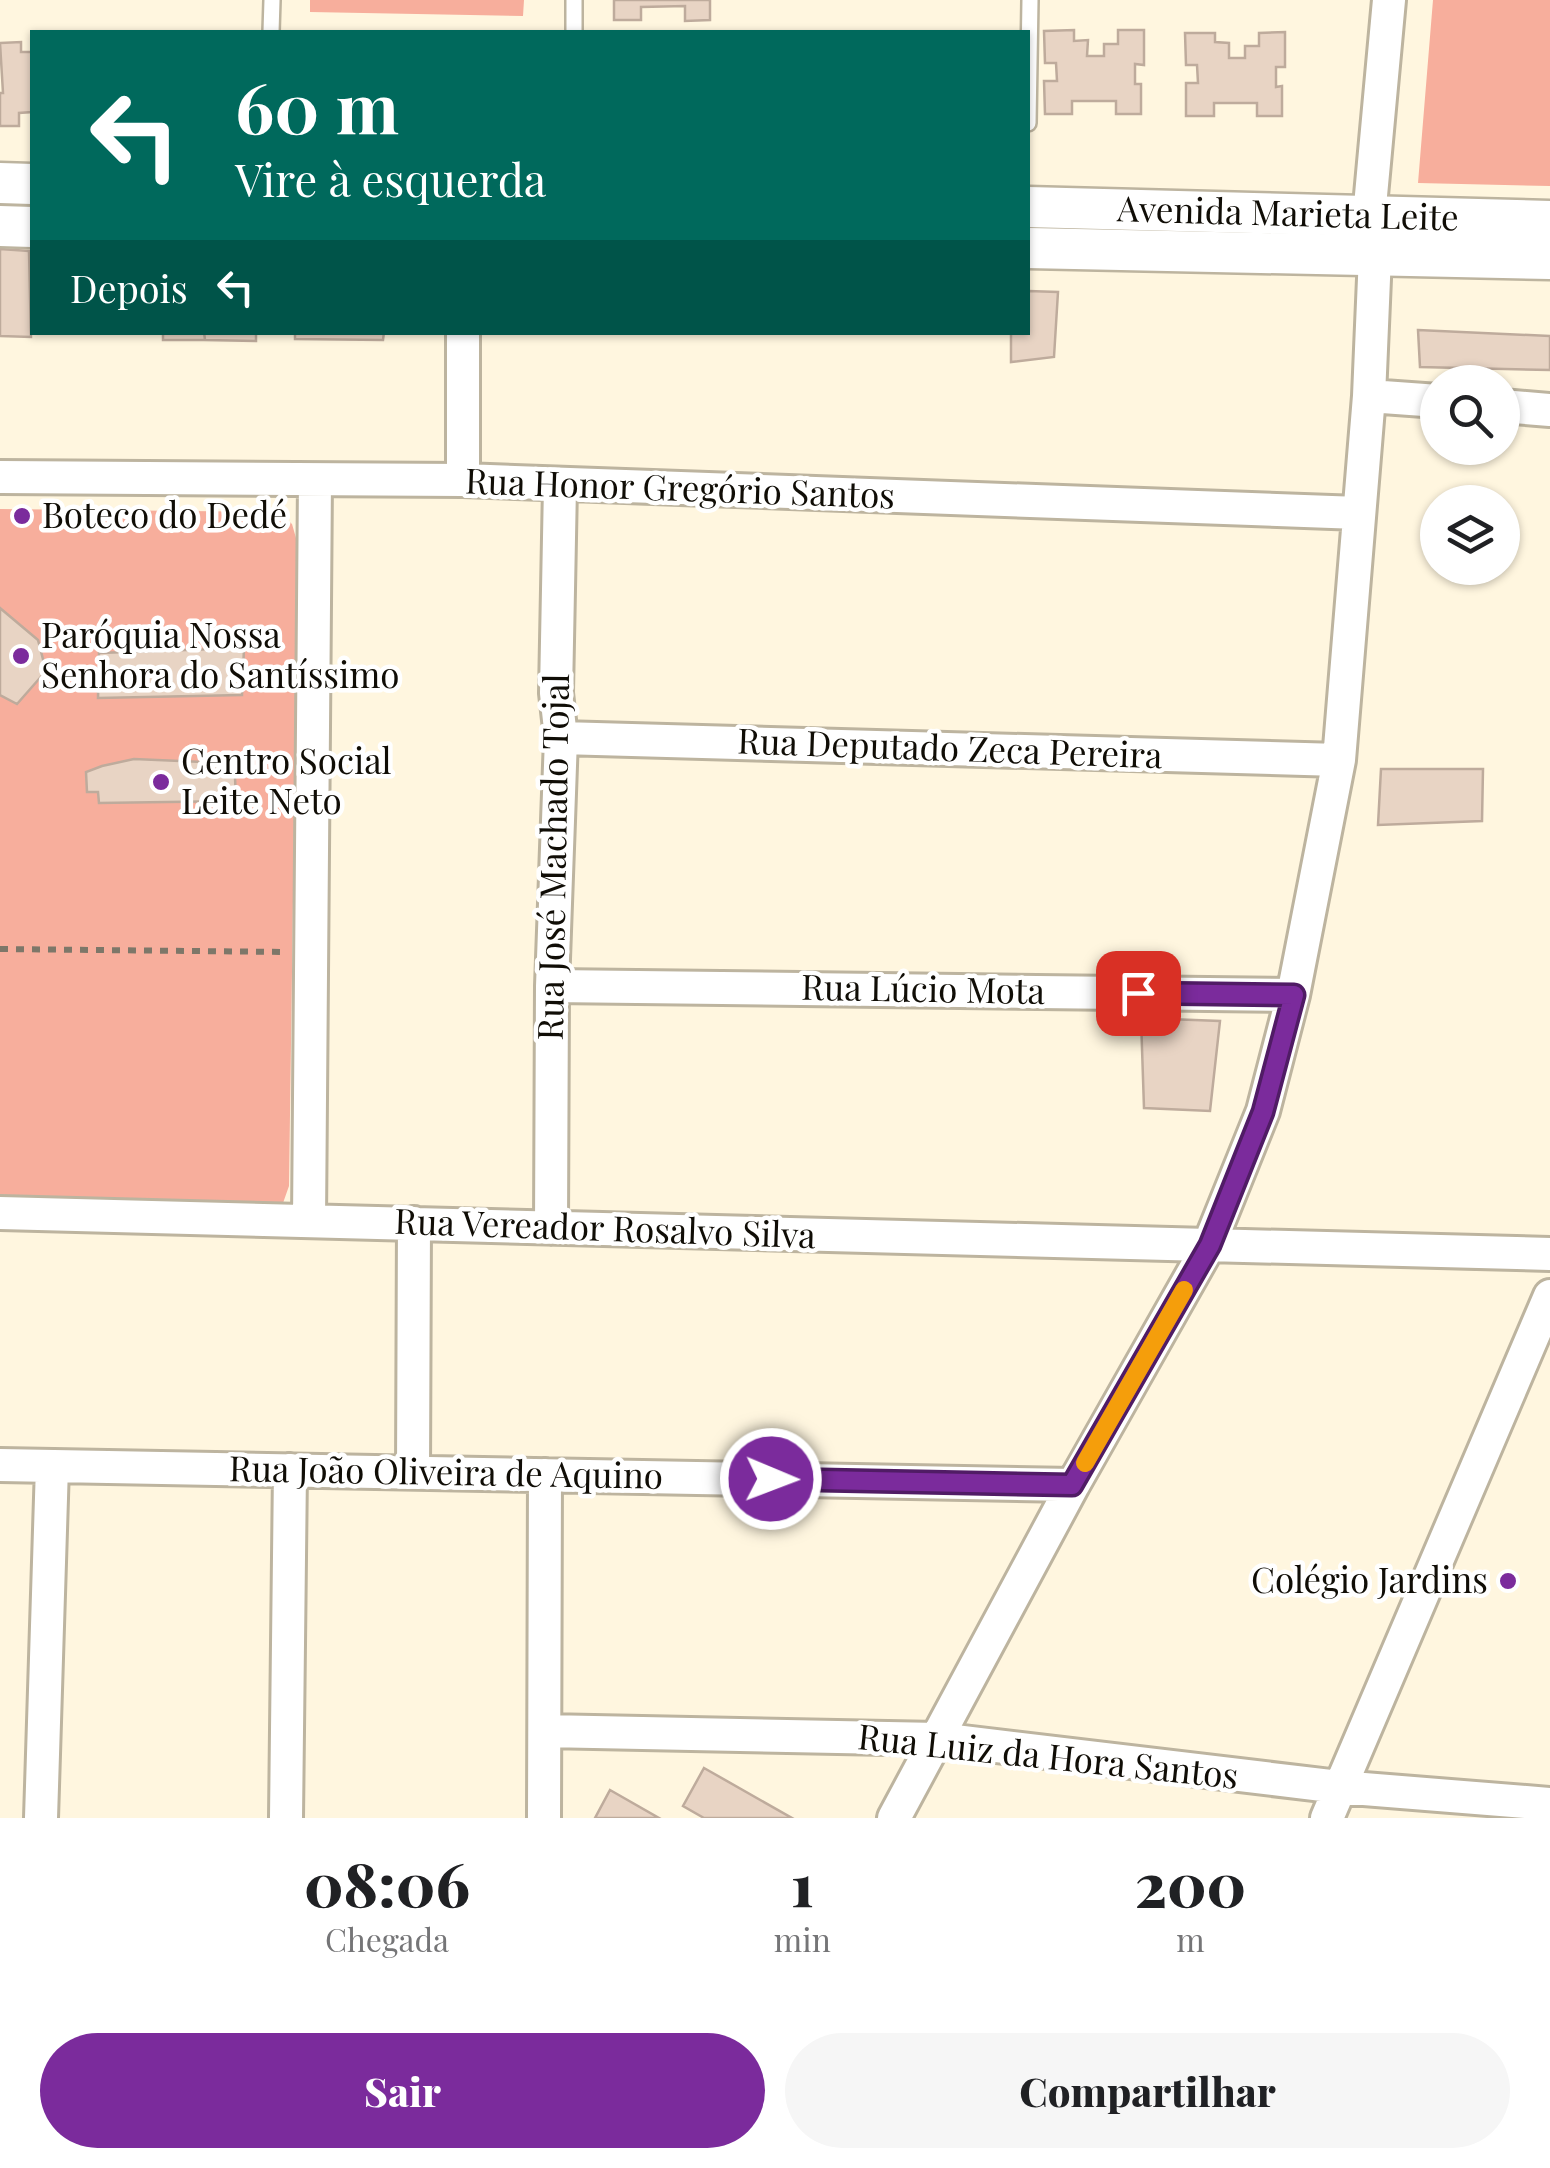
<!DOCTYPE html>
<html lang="pt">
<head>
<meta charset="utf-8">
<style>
  :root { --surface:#fff; --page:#f6f6f6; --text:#202124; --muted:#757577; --accent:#7b2b9c }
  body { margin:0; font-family:"Playfair Display",serif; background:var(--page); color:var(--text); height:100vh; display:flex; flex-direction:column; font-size:38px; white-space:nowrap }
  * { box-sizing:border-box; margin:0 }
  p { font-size:32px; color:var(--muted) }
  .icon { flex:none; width:55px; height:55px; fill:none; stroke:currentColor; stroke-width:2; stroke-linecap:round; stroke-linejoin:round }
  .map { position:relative; height:1818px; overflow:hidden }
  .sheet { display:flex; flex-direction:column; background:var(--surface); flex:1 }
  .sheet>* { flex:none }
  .guide { position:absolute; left:30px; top:30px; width:1000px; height:305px; border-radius:0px; box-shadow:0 2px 8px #0004; background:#00695c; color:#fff; overflow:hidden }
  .tools { position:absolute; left:1420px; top:365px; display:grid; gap:20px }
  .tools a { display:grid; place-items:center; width:100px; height:100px; border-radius:50%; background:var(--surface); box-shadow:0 2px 8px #0004; font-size:50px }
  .pin { position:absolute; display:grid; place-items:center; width:85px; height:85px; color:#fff; margin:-42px; border-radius:20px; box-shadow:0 5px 15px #0006 }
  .me { position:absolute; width:110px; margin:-55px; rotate:91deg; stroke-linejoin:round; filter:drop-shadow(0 0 8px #0008) }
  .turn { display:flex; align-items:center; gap:35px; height:210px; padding:0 40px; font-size:45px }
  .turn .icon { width:130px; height:130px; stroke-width:2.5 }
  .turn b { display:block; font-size:70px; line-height:85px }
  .then { display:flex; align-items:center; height:95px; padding:0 40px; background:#0003; gap:20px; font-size:38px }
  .eta { display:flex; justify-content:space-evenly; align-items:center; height:170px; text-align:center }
  .eta b { font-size:60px; font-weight:800; line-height:70px }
  .cta { display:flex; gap:20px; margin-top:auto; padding:20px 40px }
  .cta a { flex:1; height:115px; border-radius:60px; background:var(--accent); color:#fff; font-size:40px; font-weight:800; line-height:115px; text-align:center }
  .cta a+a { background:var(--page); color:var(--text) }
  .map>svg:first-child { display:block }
</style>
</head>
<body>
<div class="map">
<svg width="1550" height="1818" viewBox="0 0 1550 1818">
  <rect width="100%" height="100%" fill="#fff6df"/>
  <path fill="#f7ae9c" d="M310,0H524L523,16L310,12Z
    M1433,0H1550V186L1418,183Z
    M0,509L279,512L292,524L298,545L289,1186L283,1203L269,1206L0,1200Z"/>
  <path fill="#e8d4c4" stroke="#beab9c" stroke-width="2.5" d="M614,0H710V20L685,21V6L641,7V20H614Z
    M1074,30V41L1088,40L1087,56H1104V44H1118V30H1144V65L1135,64V84H1141V114H1116V101H1072V114H1045L1044,81H1057L1056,63H1045L1044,31Z
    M1285,32V67H1276V87L1282,86V116H1257V103H1214V116H1186V83H1198L1197,65H1186L1185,33H1215V42L1229,43V58H1245V46H1259V33Z
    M21,42V52H32V112L19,113V126H0V93H3L0,43Z
    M0,249L29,251L31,337L0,336Z
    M1028,291L1058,292L1054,357L1011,362V332H1028Z
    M1418,330L1550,336V370L1420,367Z
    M163,332H204L205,340H163Z
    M204,332H256V341L205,340Z
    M295,332H384L383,340L295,339Z
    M0,608L38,640L46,671L17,704L0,695Z
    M244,648L242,695L98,698L99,653Z
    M234,753L236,801L99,803L98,792H87L86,772L102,766L134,759L203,762Z
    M1381,769H1483L1482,821L1378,825Z
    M1141,1018L1220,1021L1210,1111L1144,1108Z
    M704,1768L792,1818H704L683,1806Z
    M610,1790L659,1818H595Z"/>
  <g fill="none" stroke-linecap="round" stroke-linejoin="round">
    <defs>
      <path id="service" d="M271,32L272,0
        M574,32V0
        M1028,123L1030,0"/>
      <path id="minor" d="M1369,217L1389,0
        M1369,396L1438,401
        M1502,406L1550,410
        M0,477L463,480L1359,513
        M463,480V332
        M561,738L1339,760
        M552,986L1293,995
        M0,1213L1550,1254
        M309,1221L315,480
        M551,1228L552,986L561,738L556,693L560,486
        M0,1465L1073,1485
        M413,1472L414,1223
        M545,1731L938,1739L1339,1787L1550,1804
        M41,1818L52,1466
        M286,1818L290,1470
        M544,1818L545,1475
        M894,1818L1073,1485L1209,1245L1263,1111L1293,995L1339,760L1369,396L1375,255
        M1327,1818L1550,1296"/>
      <g id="tertiary">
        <path d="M0,183L32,184"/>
        <path id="s1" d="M1028,207L1550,221"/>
        <path d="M0,226L32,227"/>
        <path d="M1028,248L1550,259"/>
      </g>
    </defs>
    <use href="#service" stroke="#bdb49f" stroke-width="20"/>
    <use href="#minor" stroke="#bdb49f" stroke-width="38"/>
    <use href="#tertiary" stroke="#bdb49f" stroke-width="45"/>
    <path stroke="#7d7769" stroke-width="6" stroke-dasharray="8 8" stroke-linecap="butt" d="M0,949L284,952"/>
    <use href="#service" stroke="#fff" stroke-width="15"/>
    <use href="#minor" stroke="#fff" stroke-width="32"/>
    <use href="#tertiary" stroke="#fff" stroke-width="40"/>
  </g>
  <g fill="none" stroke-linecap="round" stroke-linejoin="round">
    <defs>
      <path id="route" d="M771,1479L1072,1485L1210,1245L1263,1112L1294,995L1138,993"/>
    </defs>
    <use href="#route" stroke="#501c65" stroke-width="25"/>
    <use href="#route" stroke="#7b2b9c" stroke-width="18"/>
    <path stroke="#f59e0b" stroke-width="18" d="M1085,1463L1184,1290"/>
  </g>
  <g fill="#7b2b9c" stroke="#fff" stroke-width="4">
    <circle cx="22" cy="516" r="10"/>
    <circle cx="21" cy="656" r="10"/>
    <circle cx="161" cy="782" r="10"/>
    <circle cx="1508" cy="1581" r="10"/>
  </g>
  <g text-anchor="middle" stroke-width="9" stroke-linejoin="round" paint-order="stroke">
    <g font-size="35" fill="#100d06" stroke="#fff">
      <text dy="12" stroke="none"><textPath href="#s1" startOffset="260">Avenida Marieta Leite</textPath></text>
      <text transform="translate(680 489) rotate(2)" y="12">Rua Honor Gregório Santos</text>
      <text transform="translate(950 749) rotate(2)" y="12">Rua Deputado Zeca Pereira</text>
      <text transform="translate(554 857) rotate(-89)" y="12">Rua José Machado Tojal</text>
      <text transform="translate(923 990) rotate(1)" y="12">Rua Lúcio Mota</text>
      <text transform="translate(605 1229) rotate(2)" y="12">Rua Vereador Rosalvo Silva</text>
      <text transform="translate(446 1473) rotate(1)" y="12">Rua João Oliveira de Aquino</text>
      <text transform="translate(1048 1757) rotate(6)" y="12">Rua Luiz da Hora Santos</text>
    </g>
    <g font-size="35" fill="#100d06" stroke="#fff" text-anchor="start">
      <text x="42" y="528">Boteco do Dedé</text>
      <text x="41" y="648">Paróquia Nossa<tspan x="41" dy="40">Senhora do Santíssimo</tspan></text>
      <text x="181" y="774">Centro Social<tspan x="181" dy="40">Leite Neto</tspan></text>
      <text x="1488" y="1593" text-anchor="end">Colégio Jardins</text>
    </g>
  </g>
</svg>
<div class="tools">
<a><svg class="icon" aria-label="search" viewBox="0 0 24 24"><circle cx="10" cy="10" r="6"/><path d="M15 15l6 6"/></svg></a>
<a><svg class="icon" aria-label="layers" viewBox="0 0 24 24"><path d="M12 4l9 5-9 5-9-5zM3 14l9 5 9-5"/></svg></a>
</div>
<div class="pin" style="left:1138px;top:993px;background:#d93025"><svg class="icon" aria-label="arrive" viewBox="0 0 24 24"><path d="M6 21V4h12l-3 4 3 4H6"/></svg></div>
<svg class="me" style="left:771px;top:1479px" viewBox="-20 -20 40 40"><circle r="17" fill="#7b2b9c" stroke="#fff" stroke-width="3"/><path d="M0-11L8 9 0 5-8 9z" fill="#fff"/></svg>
<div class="guide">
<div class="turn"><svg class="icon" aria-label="left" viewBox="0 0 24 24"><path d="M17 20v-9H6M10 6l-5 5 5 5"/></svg><div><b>60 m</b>Vire à esquerda</div></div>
<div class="then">Depois<svg class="icon" aria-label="left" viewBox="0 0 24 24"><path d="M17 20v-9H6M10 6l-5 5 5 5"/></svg></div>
</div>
</div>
<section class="sheet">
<div class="eta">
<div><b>08:06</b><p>Chegada</p></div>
<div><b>1</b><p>min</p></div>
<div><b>200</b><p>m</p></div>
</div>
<div class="cta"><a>Sair</a><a>Compartilhar</a></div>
</section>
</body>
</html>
